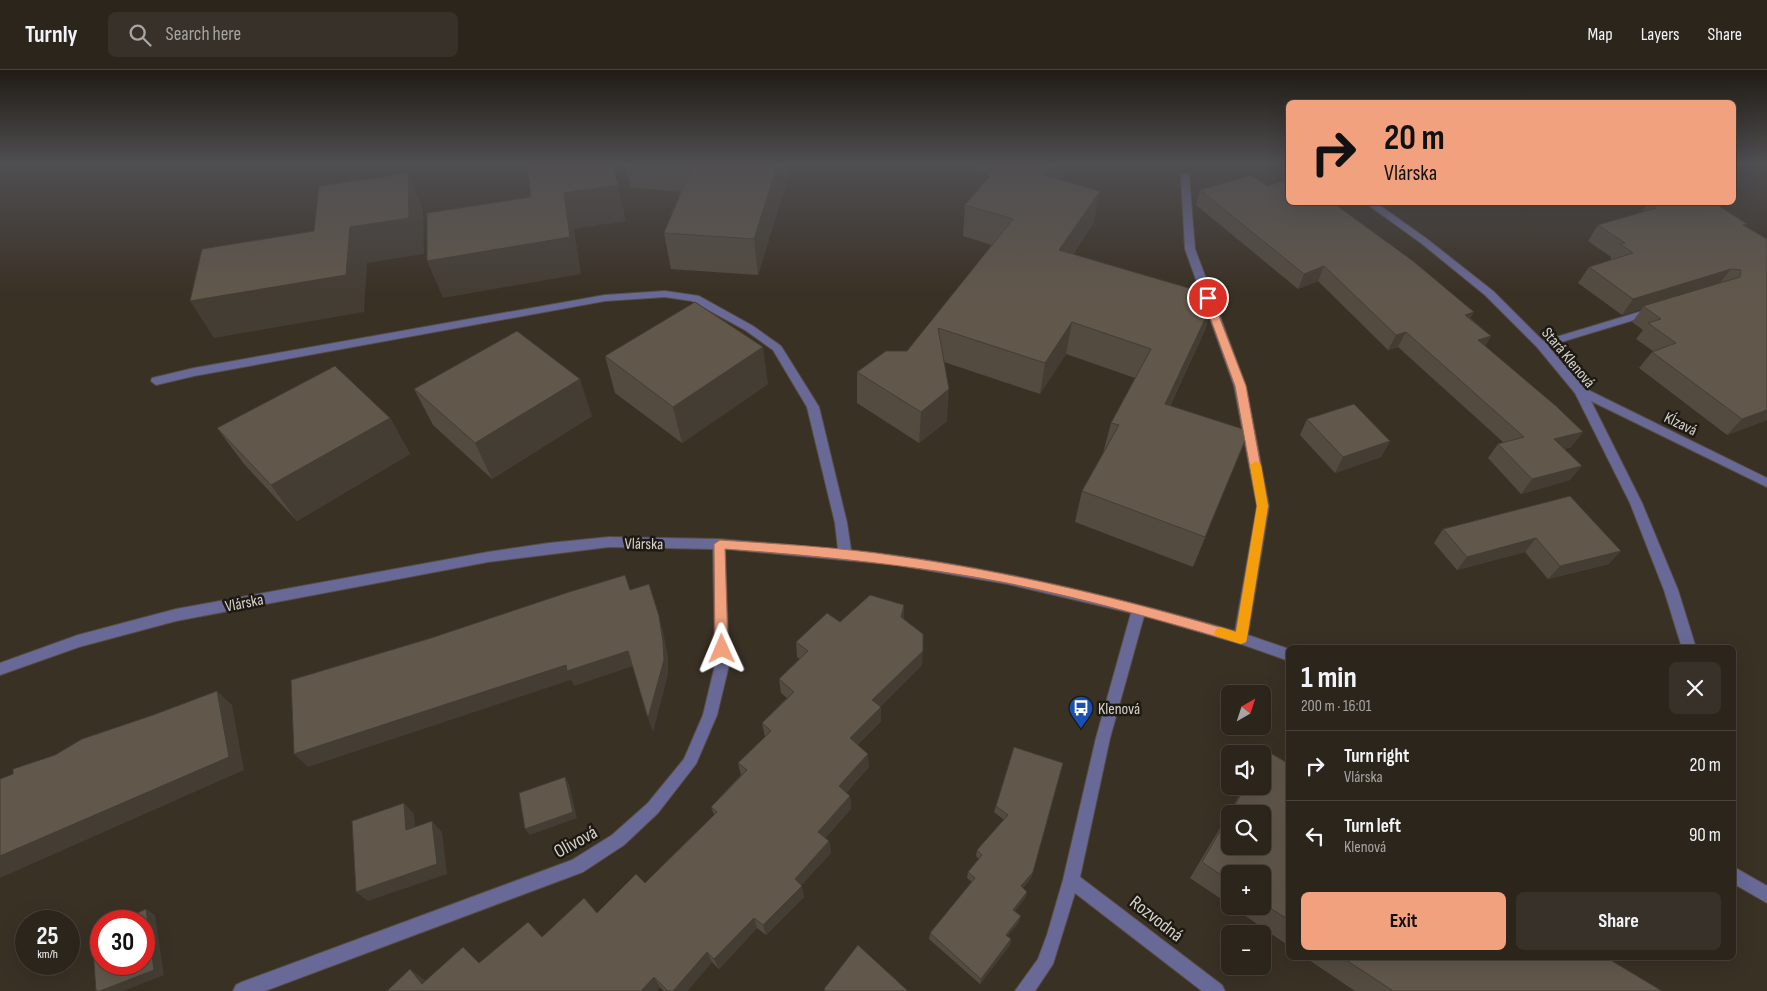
<!DOCTYPE html>
<html lang="en">
<head>
<meta charset="utf-8">
<style>
  :root { --surface:#2c251c; --page:#383129; --text:#f1f3f6; --muted:#a6a5a3; --line:#48423b; --accent:#f2a17e }
  body { margin:0; font-family:"Sofia Sans Condensed",sans-serif; background:var(--page); color:var(--text); height:100vh; display:flex; flex-direction:column; font-size:19px; white-space:nowrap }
  * { box-sizing:border-box; margin:0 }
  p { font-size:16px; color:var(--muted) }
  .icon { flex:none; width:28px; height:28px; fill:none; stroke:currentColor; stroke-width:2; stroke-linecap:round; stroke-linejoin:round }
  .map { position:relative; flex:1; overflow:hidden }
  .details { position:absolute; left:1286px; top:575px; width:450px; height:315px; display:flex; flex-direction:column; background:var(--surface); border-radius:8px; box-shadow:0 5px 20px #0002,0 0 0 1px var(--line) }
  .details>* { flex:none }
  .banner { position:absolute; left:1286px; top:30px; width:450px; height:105px; border-radius:8px; box-shadow:0 5px 20px #0002,0 0 0 1px var(--line); background:#f2a17e; color:#111; overflow:hidden }
  .needle { width:32px; rotate:39deg }
  .tools { position:absolute; left:1221px; top:615px; display:grid; gap:10px }
  .tools a { display:grid; place-items:center; width:50px; height:50px; border-radius:8px; background:var(--surface); box-shadow:0 5px 20px #0002,0 0 0 1px var(--line); font-size:25px }
  .speed { position:absolute; left:15px; top:840px; display:flex; gap:10px; font-size:25px; font-weight:700; text-align:center }
  .speed>* { display:grid; place-content:center; width:65px; height:65px; border-radius:50%; background:var(--surface); box-shadow:0 5px 20px #0002,0 0 0 1px var(--line); line-height:1 }
  .speed small { font-size:12px; font-weight:400 }
  .speed .limit { border:8px solid #d22; background:#fff; color:#111 }
  .pin { position:absolute; display:grid; place-items:center; width:42px; height:42px; color:#fff; margin:-21px; border:2px solid #fff; border-radius:50%; box-shadow:0 1px 5px #0007 }
  .me { position:absolute; width:55px; margin:-28px; rotate:359deg; stroke-linejoin:round; filter:drop-shadow(0 0 4px #0008) }
  .turn { display:flex; align-items:center; gap:18px; height:105px; padding:0 15px; font-size:22px }
  .turn .icon { width:65px; height:65px; stroke-width:2.5 }
  .turn b { display:block; font-size:35px; line-height:42px }
  .round { display:grid; place-items:center; flex:none; width:52px; height:52px; border-radius:8px; background:var(--page) }
  .overview { display:flex; align-items:center; justify-content:space-between; height:85px; padding:0 15px }
  h1 { font-size:30px; font-weight:700; line-height:38px }
  .cta { display:flex; gap:10px; margin-top:auto; padding:10px 15px }
  .cta a { flex:1; height:58px; border-radius:8px; background:var(--accent); color:#111; font-size:20px; font-weight:700; line-height:58px; text-align:center }
  .cta a+a { background:var(--page); color:var(--text) }
  ul { padding:0; list-style:none }
  li { display:flex; align-items:center; gap:15px; height:70px; padding:0 15px; border-top:1px solid var(--line) }
  li div { flex:1 }
  li b { display:block; font-size:19px }
  li em { font-style:normal }
  header { display:flex; align-items:center; gap:30px; box-sizing:border-box; height:70px; padding:0 25px; background:var(--surface); border-bottom:1px solid var(--line) }
  header strong { font-size:24px }
  nav { display:flex; gap:28px; margin-inline-start:auto; font-size:18px }
  .search { width:350px; height:45px; background:var(--page); display:flex; align-items:center; gap:12px; box-sizing:border-box; padding:0 18px; border-radius:8px; color:var(--muted); font-size:19px }
  .map>svg:first-child { display:block }
</style>
</head>
<body>
<header>
<strong>Turnly</strong>
<div class="search"><svg class="icon" aria-label="search" viewBox="0 0 24 24"><circle cx="10" cy="10" r="6"/><path d="M15 15l6 6"/></svg>Search here</div>
<nav><a>Map</a><a>Layers</a><a>Share</a></nav>
</header>
<div class="map">
<svg width="1767" height="921" viewBox="0 0 1767 921">
  <rect width="100%" height="100%" fill="#3a3125"/>
  <g fill="none" stroke-linecap="round" stroke-linejoin="round">
    <defs>
      <path id="minor" d="M1185,103L1189,106L1195,179L1246,316L1269,436L1248,565L1289,579V591L1241,574L1144,546L1110,668L1080,807L1222,915L1225,921H1202L1075,823L1053,894L1035,921H1015L1038,889L1047,865L1063,810L1096,668L1131,543L1007,514L896,495L725,479L729,595L717,645L696,694L658,743L624,775L583,802L265,921H233L236,915L242,912L572,790L612,765L648,733L684,689L703,645L715,595L713,479L609,477L488,492L176,551L79,577L0,605V593L78,565L176,539L488,482L549,473L609,467L719,469L838,479L835,453L807,337L773,280L745,260L692,231L665,227L605,231L194,306L156,315L151,311L152,308L194,298L605,225L665,221L699,226L753,256L781,276L819,337L847,453L851,480C981,494 1109,525 1235,561L1257,436L1234,316L1185,179L1181,106Z
        M1364,132H1375L1427,169L1493,221L1543,271L1649,239H1657L1658,241L1657,243L1548,276L1584,318L1767,408V417L1591,331L1642,433L1678,520L1696,578H1682L1664,520L1630,433L1575,323L1537,277L1485,225L1421,173Z
        M1734,797L1767,816V833L1734,814Z"/>
    </defs>
    <use href="#minor" stroke="#564e43" stroke-width="2"/>
    <use href="#minor" fill="#696998" fill-rule="evenodd"/>
  </g>
  <path fill="#534b40" d="M625,94H792L758,205L671,199L664,163L681,122L630,117Z
    M974,94H1072L1060,110L1094,152L1073,184L1206,258L1170,336L1249,361L1193,497L1075,452L1082,421L1103,383L1111,353L1135,308L1066,284L1040,324L944,292L947,351L919,373L857,333V302L907,281L992,175L963,166L965,135L991,104L973,99Z
    M1200,120L1289,132L1474,242L1470,248L1491,266L1485,276L1583,362L1571,377L1564,379L1570,410L1521,424L1488,388L1498,374L1503,372L1398,277L1388,280L1318,211L1298,219L1196,135Z
    M1648,133L1745,156L1767,169V350L1727,365L1639,298L1652,282L1653,281L1636,269L1643,260L1632,252L1642,239L1622,245L1578,213L1589,197L1610,191L1611,187L1588,171L1598,155L1642,142Z
    M605,286L768,314L682,373L615,323Z
    M414,319L592,346L492,409L433,355Z
    M390,348L410,384L297,451L244,394L217,358Z
    M1307,349L1390,371L1381,387L1335,403L1300,365Z
    M1570,426L1609,494L1548,509L1525,482L1457,500L1434,473L1443,459Z
    M904,550L922,595L880,637L881,651L858,674L869,697L846,723L850,726L851,739L825,768L829,771L831,783L801,815L804,827L766,865L757,858L719,899L712,892L687,921H664L660,917L656,921H387L423,909L425,911L480,893L542,867L597,843L645,813L714,745L711,737L741,705L738,693L765,667L762,653L787,628L781,623L779,609L800,589L797,587L796,572L840,552Z
    M1014,677L1033,802L1031,808L1023,818L1027,822L1025,828L1015,841L1019,852L1007,866L1011,869L1010,875L980,914L929,869L930,863L972,812L967,808L968,802L979,789L976,786L977,780L1004,750L994,742Z
    M1267,681L1289,694V876L1231,836H1262V804H1230V835L1190,808L1245,716H1262V688Z
    M1306,888H1607L1662,921H1355Z"/>
  <path fill="#443d34" d="M778,94H792V96L758,205L754,169Z
    M1052,94H1072L1039,136L1043,105Z
    M408,103L423,139L424,184L367,193L364,242L214,268L190,231L350,157Z
    M618,115L626,151L574,159L581,204L443,228L427,191L564,123Z
    M1100,121L1094,152L1054,211L1059,180Z
    M1324,196L1318,211L1298,219L1304,204Z
    M1731,199L1718,215L1643,236L1642,239L1622,245L1633,229Z
    M1216,226L1206,258L1156,365L1165,334Z
    M1474,242L1465,257V245Z
    M1072,252L1066,284L1040,324L1045,293Z
    M1406,262L1398,277L1388,280L1396,265Z
    M1491,266L1482,281L1478,270Z
    M763,277L768,314L682,373L673,337Z
    M580,309L592,346L492,409L475,373Z
    M949,319L947,351L919,373L921,342Z
    M1767,340V350L1727,365L1742,349Z
    M390,348L410,384L297,451L271,415Z
    M1583,362L1571,377L1543,384L1554,369Z
    M1390,371L1381,387L1335,403L1343,387Z
    M1582,396L1570,410L1521,424L1532,409Z
    M1536,468L1525,482L1457,500L1467,487Z
    M1621,481L1609,494L1548,509L1560,496Z
    M649,514L663,561L668,587V605L653,662L648,648Z
    M904,535V550L901,547Z
    M628,581L633,596L574,616L571,610L308,697L294,684L566,595Z
    M923,581L922,595L873,644L872,630Z
    M217,621L232,635L244,700L0,808V786Z
    M881,637V651L851,681L850,668Z
    M868,684L869,697L840,729L839,716Z
    M565,707L569,714L577,748L530,765L525,759Z
    M850,726L851,739L819,774L818,762Z
    M404,733L414,744L416,771L406,760Z
    M432,751L442,762L447,804L368,831L356,822Z
    M829,771L831,783L797,820L795,809Z
    M1033,802L1031,808L1019,822L1021,816Z
    M802,816L804,827L766,865L763,855Z
    M1027,822L1025,828L1011,846L1013,840Z
    M146,839L155,845L164,905L123,921H100Z
    M1021,846L1019,852L1004,871L1006,865Z
    M754,848L757,858L719,899L714,889Z
    M1011,869L1010,875L980,914L981,909Z
    M707,882L712,892L687,921H673Z
    M410,899L423,909L432,921L422,914Z
    M654,907L660,917L656,921H641Z"/>
  <path fill="#61574b" stroke="#443d34" fill-rule="evenodd" d="M527,94H613L618,115L564,123L570,167L427,191V143L531,127Z
    M693,94H778L754,169L664,163Z
    M1000,94H1052L1043,105L1100,121L1059,180L1216,226L1165,334L1249,361L1205,467L1082,421L1119,355L1111,353L1151,279L1072,252L1045,293L938,258L949,319L921,342L857,302L886,281H907L1013,149L965,135Z
    M408,103L409,148L350,157L346,205L190,231L202,179L314,161L319,116Z
    M1251,105L1267,116L1284,111L1289,115V132H1332L1413,191L1474,242L1465,245L1491,266L1478,270L1556,336L1583,362L1554,369L1582,396L1532,409L1498,374L1524,367L1406,262L1396,265L1324,196L1304,204L1200,120Z
    M1649,132H1713L1747,154L1743,155L1767,169V340L1742,349L1652,282L1676,273L1648,253L1661,249L1643,236L1740,207L1741,200L1731,199L1633,229L1589,197L1633,183L1620,174L1625,173L1598,155L1656,138L1648,133Z
    M695,232L763,277L673,337L605,286Z
    M517,261L580,309L475,373L414,319Z
    M335,296L390,348L271,415L217,358Z
    M1354,334L1390,371L1343,387L1307,349Z
    M1570,426L1621,481L1560,496L1536,468L1467,487L1443,459Z
    M625,505L630,520L649,514L659,546L663,572L664,590L648,648L628,581L567,601L566,595L294,684L291,610L431,568L569,522Z
    M870,525L904,535L901,547L923,564V581L872,630L881,637L850,668L868,684L839,716L850,726L818,762L829,771L795,809L802,816L763,855L754,848L714,889L707,882L673,921H668L654,907L641,921H387L410,899L422,914L463,877L479,893L528,852L542,867L584,828L597,843L636,804L645,813L717,742L711,737L747,700L738,693L771,661L762,653L794,622L779,609L808,581L796,572L827,543L840,552Z
    M217,621L229,687L0,786V709L13,704V699L55,685L82,669L153,645Z
    M1014,677L1063,693L1033,802L1021,816L1027,822L1013,840L1021,846L1006,865L1011,869L981,909L930,863L975,808L968,802L982,785L977,780L1008,745L996,736Z
    M1267,681L1289,694V850L1262,833V804H1230V811L1202,792L1246,716H1262V689ZM1230,744H1262V776H1230Z
    M565,707L573,742L525,759L519,723Z
    M404,733L406,760L432,751L437,794L356,822L352,751Z
    M146,839L154,900L100,921H96L92,864L101,860V894H144V851H120Z
    M858,875L908,921H825L824,919Z
    M1343,888H1607L1662,921H1391L1392,920Z"/>
  <linearGradient id="sky" x2="0" y2="1"><stop stop-color="#201b14"/><stop offset="0.42" stop-color="#4f4e51"/><stop offset="1" stop-color="#4f4e51" stop-opacity="0"/></linearGradient>
  <rect width="1767" height="223" fill="url(#sky)"/>
  <path fill="#f2a17e" stroke="#9d6952" d="M1208,225L1212,228L1246,316L1268,436L1246,572L1241,574C1164,551 1086,529 1007,513C914,495 820,486 725,479L728,579L726,583L722,584L717,583L715,579L714,474L720,470C779,474 838,477 897,486C1012,502 1124,529 1236,562L1257,436L1235,316L1203,228Z"/>
  <path fill="#f59e0b" d="M1256,391L1261,395L1268,436L1247,568L1246,572L1241,574L1216,566L1214,563L1216,559L1220,557L1236,562L1257,436L1250,395Z"/>
  <defs>
    <symbol id="bus-pin" viewBox="-11 -11 22 30"><path d="M0 17L-7.5 6A9.5 9.5 0 1 1 7.5 6Z" fill="#1a4fb4" stroke="#1d1a14"/><path d="M-5-6H5V4H4V6H2V4H-2V6H-4V4H-5ZM-3.5-4V0h7V-4ZM-3.5 1.2v1.5H-2V1.2ZM2 1.2v1.5H3.5V1.2Z" fill="#fff"/></symbol>
  </defs>
  <g fill-rule="evenodd">
    <use href="#bus-pin" x="1067" y="624" width="28" height="38"/>
  </g>
  <g text-anchor="middle" stroke-width="5" stroke-linejoin="round" paint-order="stroke">
    <g font-size="16" fill="#d7d1ca" stroke="#1d1a14">
      <text transform="translate(1569 287) rotate(50)" y="6">Stará Klenová</text>
      <text transform="translate(1681 353) rotate(26)" y="6">Kĺzavá</text>
      <text transform="translate(644 473) rotate(1)" y="6">Vlárska</text>
      <text transform="translate(244 532) rotate(-11)" y="6">Vlárska</text>
    </g>
    <g font-size="16" fill="#d7d1ca" stroke="#1d1a14" text-anchor="start">
      <text x="1098" y="644">Klenová</text>
    </g>
    <g font-size="19" fill="#d7d1ca" stroke="#1d1a14">
      <text transform="translate(575 771) rotate(-29)" y="7">Olivová</text>
      <text transform="translate(1157 848) rotate(38)" y="7">Rozvodná</text>
    </g>
  </g>
</svg>
<div class="tools">
<a><svg class="needle" viewBox="-14 -14 28 28"><path d="M0-13l5 13h-10z" fill="#e53935"/><path d="M0 13l5-13h-10z" fill="#a6a5a3"/></svg></a>
<a><svg class="icon" aria-label="sound" viewBox="0 0 24 24"><path d="M4 9h4l5-4v14l-5-4H4zM17 9q2 3 0 6"/></svg></a>
<a><svg class="icon" aria-label="search" viewBox="0 0 24 24"><circle cx="10" cy="10" r="6"/><path d="M15 15l6 6"/></svg></a>
<a>+</a>
<a>−</a>
</div>
<div class="speed"><div>25<small>km/h</small></div><div class="limit">30</div></div>
<div class="pin" style="left:1208px;top:228px;background:#d93025"><svg class="icon" aria-label="arrive" viewBox="0 0 24 24"><path d="M6 21V4h12l-3 4 3 4H6"/></svg></div>
<svg class="me" style="left:722px;top:579px" viewBox="-20 -20 40 40"><path d="M0-17L14 15 0 8-14 15z" fill="#f2a17e" stroke="#fff" stroke-width="4"/></svg>
<div class="banner">
<div class="turn"><svg class="icon" aria-label="right" viewBox="0 0 24 24"><path d="M7 20v-9h11M14 6l5 5-5 5"/></svg><div><b>20 m</b>Vlárska</div></div>
</div>
<section class="details">
<div class="overview"><div><h1>1 min</h1><p>200 m · 16:01</p></div><a class="round"><svg class="icon" aria-label="close" viewBox="0 0 24 24"><path d="M6 6l12 12M18 6L6 18"/></svg></a></div>
<ul>
<li><svg class="icon" aria-label="right" viewBox="0 0 24 24"><path d="M7 20v-9h11M14 6l5 5-5 5"/></svg><div><b>Turn right</b><p>Vlárska</p></div><em>20 m</em></li>
<li><svg class="icon" aria-label="left" viewBox="0 0 24 24"><path d="M17 20v-9H6M10 6l-5 5 5 5"/></svg><div><b>Turn left</b><p>Klenová</p></div><em>90 m</em></li>
</ul>
<div class="cta"><a>Exit</a><a>Share</a></div>
</section>
</div>
</body>
</html>
